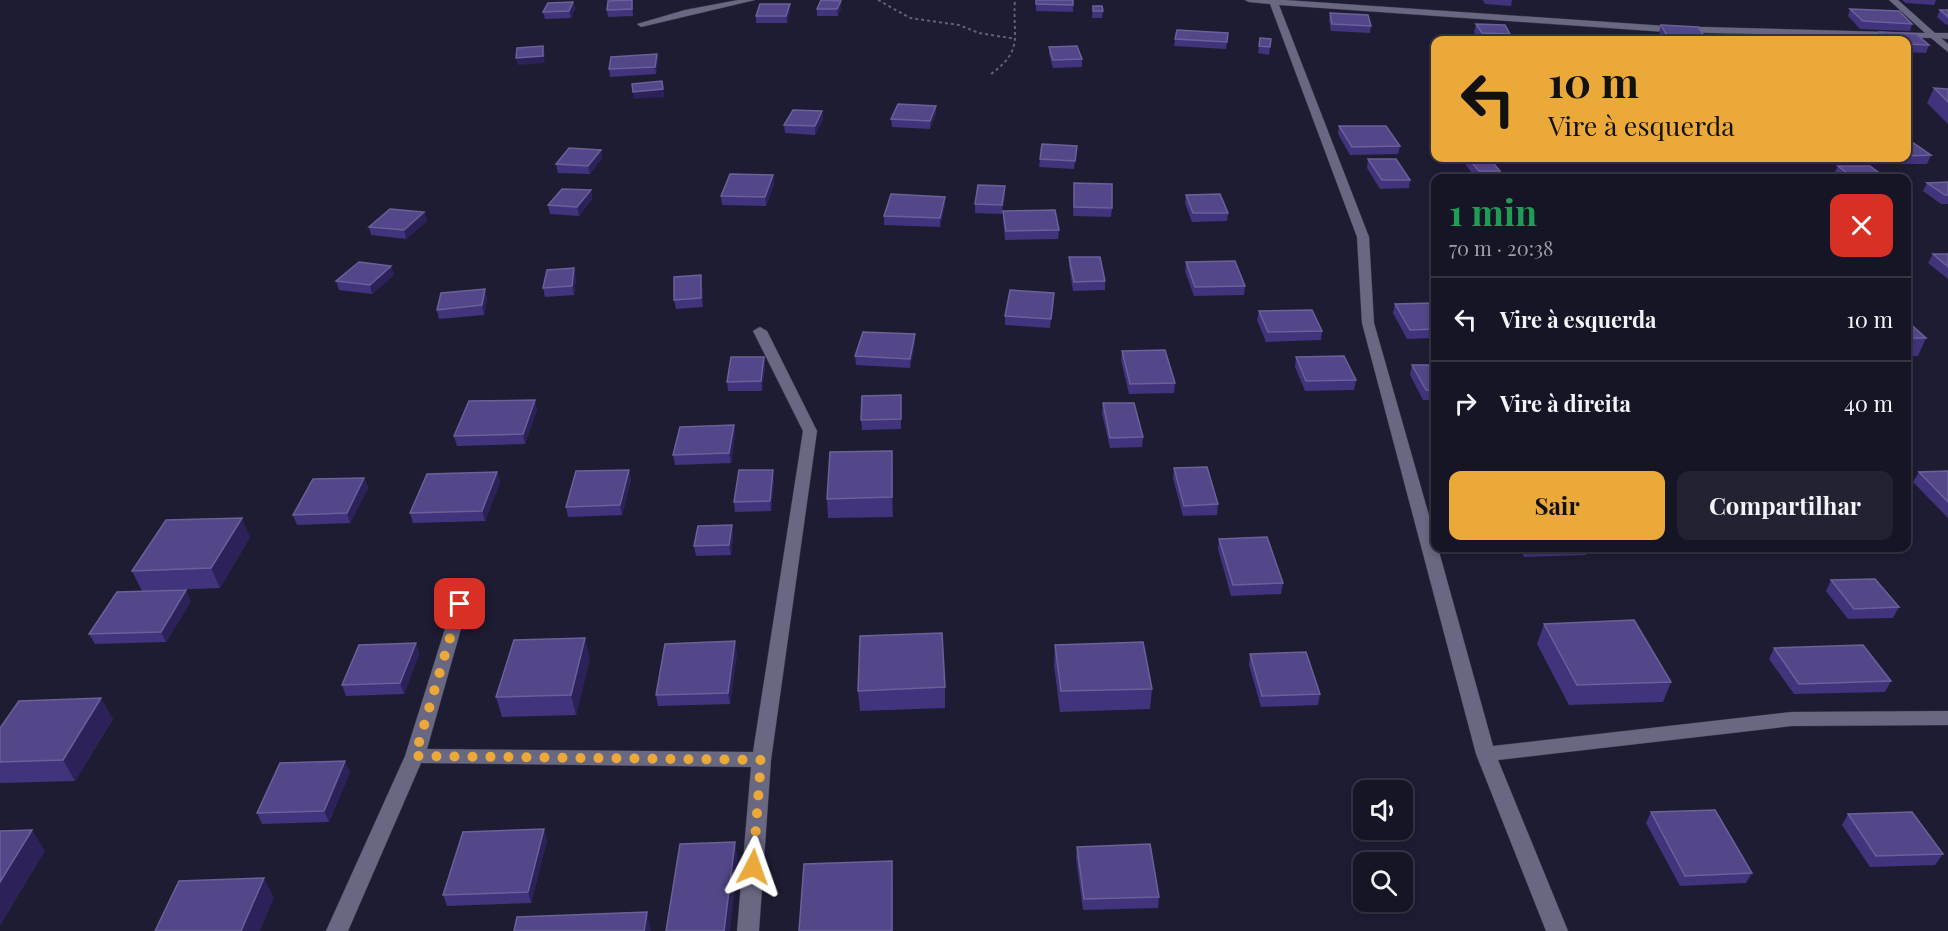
<!DOCTYPE html>
<html lang="pt">
<head>
<meta charset="utf-8">
<style>
  :root { --surface:#161526; --page:#232232; --text:#f1f3f6; --muted:#9e9fa7; --line:#353443; --accent:#eba939 }
  body { margin:0; font-family:"Playfair Display",serif; background:var(--page); color:var(--text); height:100vh; display:flex; flex-direction:column; font-size:22px; white-space:nowrap }
  * { box-sizing:border-box; margin:0 }
  p { font-size:20px; color:var(--muted) }
  .icon { flex:none; width:33px; height:33px; fill:none; stroke:currentColor; stroke-width:2; stroke-linecap:round; stroke-linejoin:round }
  .map { position:relative; flex:1; overflow:hidden }
  .drawer { position:absolute; left:1431px; top:174px; width:480px; height:378px; display:flex; flex-direction:column; background:var(--surface); border-radius:12px; box-shadow:0 3px 9px #0003,0 0 0 2px var(--line) }
  .drawer>* { flex:none }
  .top-card { position:absolute; left:1431px; top:36px; width:480px; height:126px; border-radius:12px; box-shadow:0 3px 9px #0003,0 0 0 2px var(--line); background:#eba939; color:#111; overflow:hidden }
  .buttons { position:absolute; left:1353px; top:780px; display:grid; gap:12px }
  .buttons a { display:grid; place-items:center; width:60px; height:60px; border-radius:12px; background:var(--surface); box-shadow:0 3px 9px #0003,0 0 0 2px var(--line); font-size:30px }
  .pin { position:absolute; display:grid; place-items:center; width:51px; height:51px; color:#fff; margin:-26px; border-radius:12px; box-shadow:0 3px 9px #0006 }
  .me { position:absolute; width:66px; margin:-33px; rotate:4deg; stroke-linejoin:round; filter:drop-shadow(0 0 4px #0008) }
  .turn { display:flex; align-items:center; gap:21px; height:126px; padding:0 18px; font-size:27px }
  .turn .icon { width:78px; height:78px; stroke-width:2.5 }
  .turn b { display:block; font-size:42px; line-height:51px }
  .round { display:grid; place-items:center; flex:none; width:63px; height:63px; border-radius:12px; background:var(--page) }
  .summary { display:flex; align-items:center; justify-content:space-between; height:102px; padding:0 18px }
  h1 { font-size:36px; font-weight:700; line-height:45px; color:#1e9e55 }
  .cta { display:flex; gap:12px; margin-top:auto; padding:12px 18px }
  .cta a { flex:1; height:69px; border-radius:12px; background:var(--accent); color:#111; font-size:24px; font-weight:700; line-height:69px; text-align:center }
  .cta a+a { background:var(--page); color:var(--text) }
  ul { padding:0; list-style:none }
  li { display:flex; align-items:center; gap:18px; height:84px; padding:0 18px; border-top:2px solid var(--line) }
  li div { flex:1 }
  li b { display:block; font-size:22px }
  li em { font-style:normal }
  .map>svg:first-child { display:block }
</style>
</head>
<body>
<div class="map">
<svg width="1948" height="931" viewBox="0 0 1948 931">
  <rect width="100%" height="100%" fill="#1e1c32"/>
  <g fill="none" stroke-linecap="round" stroke-linejoin="round">
    <defs>
      <path id="minor" d="M738,0H755L641,27L637,24L685,10Z
        M1245,0H1285L1666,26L1925,33L1889,0H1898L1935,33H1948V39L1941,38L1948,44V52L1931,38L1666,32L1279,5L1369,237L1374,323L1436,540V548H1438L1493,746L1792,712L1948,711V725L1792,726L1498,760L1568,931H1546L1476,754L1362,323L1357,237L1270,4L1249,2Z
        M760,327L767,331L817,431L771,760L759,931H737L751,767L421,763L348,931H326L405,756L454,600H466L468,604L427,749L753,752L803,431L753,331Z"/>
    </defs>
    <use href="#minor" stroke="#39384a" stroke-width="1"/>
    <path stroke="#636175" stroke-width="2" stroke-dasharray="3 3" stroke-linecap="butt" d="M878,0L910,18L959,25L979,33L1016,39
      M991,74C1025,49 1012,37 1015,0"/>
    <use href="#minor" fill="#696882" fill-rule="evenodd"/>
  </g>
  <path fill="#41347c" d="M632,0L633,16L608,17L607,10Z
    M1036,0H1073V12L1036,11Z
    M1483,0H1512L1511,6L1485,4Z
    M1902,0H1936L1934,5L1906,3Z
    M573,2L575,9L571,18L545,19L543,12Z
    M790,4V11L787,23H756V16Z
    M1093,6L1103,11L1102,18H1092Z
    M841,8L838,16H817V9Z
    M1850,9L1912,24L1910,31L1860,29L1848,16Z
    M1940,10H1948V25L1945,24L1937,17Z
    M1330,13L1371,26L1370,33L1331,31L1329,20Z
    M1476,24L1510,34L1509,40H1480L1474,32Z
    M1661,25L1707,40H1664L1659,32Z
    M1880,32L1929,45L1926,53L1906,52V40H1877Z
    M1175,39L1227,42L1226,49L1174,46Z
    M1271,39L1269,55L1258,53L1259,46Z
    M1049,47L1082,59V67L1053,68L1049,54Z
    M657,54L658,62L656,74L610,77L609,69Z
    M1934,88L1948,89V124L1927,103Z
    M822,111L823,119L815,135L785,133L784,125Z
    M936,114L930,129L892,127L891,119Z
    M1339,126L1400,146L1398,154L1350,155L1338,134Z
    M1906,140L1931,155L1927,164H1890L1881,158H1906Z
    M1077,146L1074,169L1039,167L1040,159Z
    M601,150L602,158L590,174L558,173L556,164Z
    M1466,158H1489L1500,171L1498,178H1476L1465,164Z
    M1617,158H1661L1618,159Z
    M1368,159L1410,180L1409,188L1380,189L1367,168Z
    M1838,166L1886,178H1839L1834,174Z
    M773,175L774,184L766,206L722,205L721,196Z
    M1948,182V204H1941L1923,191L1927,183Z
    M1074,183L1112,208L1111,217L1073,216Z
    M591,190L592,199L579,216L550,214L548,205Z
    M1005,195L1002,214L975,213V204Z
    M1186,195L1228,213L1227,221L1192,222L1185,203Z
    M945,197V205L940,227L884,225V216Z
    M1003,211L1059,230L1058,239L1005,240L1003,219Z
    M424,212L427,221L406,239L371,235L369,227Z
    M1933,254H1948V279L1928,263Z
    M1069,257L1105,281V290L1073,291L1069,266Z
    M1186,262L1245,286L1244,295L1194,296L1185,271Z
    M391,266L394,275L372,294L339,290L336,281Z
    M576,277L574,295L545,297L543,288Z
    M702,284L703,307L676,309L674,300Z
    M1054,293L1050,328L1005,325V316Z
    M487,298L484,315L439,319L437,310Z
    M1395,304L1436,308V338L1407,339L1393,313Z
    M1259,311L1322,331L1321,340L1266,342L1257,320Z
    M1906,320L1926,338L1918,356H1906Z
    M915,334V344L910,368L856,365L855,356Z
    M1122,351L1175,383L1174,393L1129,394L1121,360Z
    M764,357L765,366L762,391H728L727,382Z
    M1296,357L1356,380L1354,390L1305,391L1295,367Z
    M1412,365H1436V400H1423L1410,375Z
    M901,395V429L862,430L861,420Z
    M1103,403L1143,437L1142,447L1110,448L1102,413Z
    M537,409L525,444L457,446L454,436Z
    M734,425L735,435L731,463L675,465L673,455Z
    M892,451L893,517L828,518L827,499Z
    M1436,465V489L1429,476L1431,466Z
    M1174,468L1218,504L1217,515L1183,516L1173,478Z
    M629,470L631,480L622,515L568,517L566,507Z
    M1948,471V518L1913,482L1919,472Z
    M497,472L500,482L485,521L413,523L410,513Z
    M364,478L368,488L350,523L297,525L293,515Z
    M774,480L771,511L735,512L734,502Z
    M733,536L731,555L696,556L694,546Z
    M250,537L220,588L142,591L132,571Z
    M1219,539L1283,583L1281,594L1231,596L1218,549Z
    M1519,548H1588L1586,555L1524,557Z
    M1831,580L1899,607L1893,618L1848,619L1826,591Z
    M191,601L166,642L95,644L89,634Z
    M1544,624L1671,682L1663,702L1569,705L1537,644Z
    M416,643L419,654L404,694L346,696L342,685Z
    M1055,645L1152,689L1150,709L1060,712L1054,665Z
    M1774,648L1891,681L1885,692L1794,694L1769,659Z
    M737,652L730,704L658,706L656,695Z
    M1250,654L1320,694L1318,705L1261,707L1249,665Z
    M590,658L576,715L502,717L496,697Z
    M945,687V708L860,711L858,691Z
    M113,719L75,781L0,783V762Z
    M350,772L329,822L262,824L257,813Z
    M1651,812L1752,873L1746,883L1680,886L1646,823Z
    M1848,814L1943,854L1935,865L1870,867L1842,825Z
    M547,840L531,903L447,906L443,895Z
    M1077,847L1159,897L1158,908L1083,910L1076,858Z"/>
  <path fill="#2c2259" d="M841,1V8L838,16L837,9Z
    M573,2L575,9L571,18L569,11Z
    M790,4V11L787,23L786,16Z
    M543,46L545,53L544,63L518,65L516,58Z
    M657,54L658,62L656,74L655,67Z
    M663,89L665,97L634,99L633,92Z
    M936,106V114L930,129V121Z
    M822,111L823,119L815,135V126Z
    M601,150L602,158L590,174L588,166Z
    M773,175L774,184L766,206L765,197Z
    M1005,186V195L1002,214V205Z
    M591,190L592,199L579,216L577,207Z
    M945,197V205L940,227V218Z
    M424,212L427,221L406,239L404,230Z
    M391,266L394,275L372,294L370,285Z
    M574,268L576,277L574,295L572,286Z
    M701,275L702,284L703,307L701,298Z
    M485,289L487,298L484,315L482,305Z
    M1054,293V302L1050,328L1051,319Z
    M915,334V344L910,368V359Z
    M764,357L765,366L762,391L761,381Z
    M535,400L537,409L525,444L523,434Z
    M734,425L735,435L731,463L729,453Z
    M892,451L893,470V517L892,497Z
    M629,470L631,480L622,515L620,505Z
    M773,470L774,480L771,511L770,501Z
    M497,472L500,482L485,521L482,511Z
    M364,478L368,488L350,523L347,513Z
    M242,518L250,537L220,588L211,568Z
    M732,525L733,536L731,555L729,545Z
    M186,590L191,601L166,642L161,632Z
    M585,638L590,658L576,715L571,695Z
    M735,641L737,652L730,704L728,693Z
    M416,643L419,654L404,694L400,683Z
    M101,698L113,719L75,781L63,760Z
    M345,761L350,772L329,822L324,811Z
    M544,829L547,840L531,903L528,892Z
    M32,830L45,851L0,926V882Z
    M735,842L738,862L730,931H724Z
    M892,861L893,882V931H892Z
    M264,878L274,898L260,931H241Z
    M647,912L651,931H644Z"/>
  <path fill="#534789" stroke="#6a609a" stroke-width="1.5" d="M632,0V9L607,10L608,1Z
    M821,0L841,1L837,9H817Z
    M1036,0H1073V5L1036,4Z
    M573,2L569,11L543,12L548,3Z
    M760,4H790L786,16H756Z
    M1093,6H1102L1103,11H1093Z
    M1850,9L1899,11L1912,24L1863,21Z
    M1940,10H1948V17Z
    M1330,13L1368,15L1371,26L1332,24Z
    M1476,24L1505,25L1510,34L1482,33Z
    M1661,25L1698,27L1707,40L1669,39Z
    M1177,30L1228,33L1227,42L1175,39Z
    M1880,32L1916,34L1929,45L1906,44V40H1889Z
    M1260,38L1271,39L1270,47L1259,46Z
    M543,46V56L516,58L517,48Z
    M1077,46L1082,59L1053,60L1049,47Z
    M657,54L655,67L609,69L611,57Z
    M662,81L663,89L633,92L632,84Z
    M1934,88L1948,89V102Z
    M898,104L936,106L930,121L891,119Z
    M793,110L822,111L815,126L784,125Z
    M1339,126H1386L1400,146L1352,147Z
    M1906,140H1909L1931,155L1906,156Z
    M1042,144L1077,146L1075,161L1040,159Z
    M569,148L601,150L588,166L556,164Z
    M1468,158H1489L1500,171H1479Z
    M1368,159H1396L1410,180H1382Z
    M1838,166H1870L1886,178H1853Z
    M730,174L773,175L765,197L721,196Z
    M1948,182V195H1945L1927,183Z
    M1074,183L1112,184V208L1074,207Z
    M978,185L1005,186L1002,205L975,204Z
    M562,189L591,190L577,207L548,205Z
    M891,194L945,197L940,218L884,216Z
    M1220,194L1228,213H1193L1186,195Z
    M390,209L424,212L404,230L369,227Z
    M1055,210L1059,230L1006,231L1003,211Z
    M1933,254H1948V267Z
    M1069,257H1100L1105,281L1074,282Z
    M1235,261L1245,286L1195,287L1186,262Z
    M359,262L391,266L370,285L336,281Z
    M574,268L572,286L543,288L547,270Z
    M701,275V298L674,300V277Z
    M485,289L482,305L437,310L441,293Z
    M1010,290L1054,293L1051,319L1005,316Z
    M1432,303L1436,308V329L1410,330L1395,304Z
    M1312,310L1322,331L1268,332L1259,311Z
    M1906,320L1926,338H1906Z
    M863,332L915,334L910,359L855,356Z
    M1165,350L1175,383L1130,384L1122,351Z
    M1344,356L1356,380L1306,381L1296,357Z
    M731,357H764L761,381L727,382Z
    M1412,365H1436V390H1426Z
    M901,395V419L861,420L862,396Z
    M535,400L523,434L454,436L469,401Z
    M1103,403H1134L1143,437L1110,438Z
    M734,425L729,453L673,455L680,427Z
    M892,451V497L827,499L830,452Z
    M1436,465V474L1431,466Z
    M1207,467L1218,504L1184,506L1174,468Z
    M629,470L620,505L566,507L576,471Z
    M739,470H773L770,501L734,502Z
    M1948,471V502L1919,472Z
    M497,472L482,511L410,513L427,474Z
    M364,478L347,513L293,515L313,479Z
    M242,518L211,568L132,571L166,520Z
    M732,525L729,545L694,546L698,526Z
    M1267,537L1283,583L1233,585L1219,539Z
    M1875,579L1899,607L1854,609L1831,580Z
    M186,590L161,632L89,634L117,592Z
    M1634,620L1671,682L1577,685L1544,624Z
    M942,633L945,687L858,691L860,636Z
    M585,638L571,695L496,697L514,640Z
    M735,641L728,693L656,695L665,644Z
    M1143,642L1152,689L1061,691L1055,645Z
    M416,643L400,683L342,685L359,645Z
    M1863,645L1891,681L1799,684L1774,648Z
    M1306,652L1320,694L1262,696L1250,654Z
    M101,698L63,760L0,762V728L19,701Z
    M345,761L324,811L257,813L280,763Z
    M1715,810L1752,873L1685,876L1651,812Z
    M1912,812L1943,854L1876,856L1848,814Z
    M544,829L528,892L443,895L463,832Z
    M32,830L0,882V831Z
    M735,842L724,931H666L680,844Z
    M1150,844L1159,897L1084,899L1077,847Z
    M892,861V931H799L804,864Z
    M264,878L241,931H155L179,881Z
    M647,912L644,931H514L517,917Z"/>
  <g fill="none" stroke-linecap="round" stroke-linejoin="round">
    <path stroke="#eba939" stroke-width="10" stroke-dasharray="0 18" d="M460,604L415,756L761,760L753,867"/>
  </g>
</svg>
<div class="buttons">
<a><svg class="icon" aria-label="sound" viewBox="0 0 24 24"><path d="M4 9h4l5-4v14l-5-4H4zM17 9q2 3 0 6"/></svg></a>
<a><svg class="icon" aria-label="search" viewBox="0 0 24 24"><circle cx="10" cy="10" r="6"/><path d="M15 15l6 6"/></svg></a>
</div>
<div class="pin" style="left:460px;top:604px;background:#d93025"><svg class="icon" aria-label="arrive" viewBox="0 0 24 24"><path d="M6 21V4h12l-3 4 3 4H6"/></svg></div>
<svg class="me" style="left:753px;top:867px" viewBox="-20 -20 40 40"><path d="M0-17L14 15 0 8-14 15z" fill="#eba939" stroke="#fff" stroke-width="4"/></svg>
<div class="top-card">
<div class="turn"><svg class="icon" aria-label="left" viewBox="0 0 24 24"><path d="M17 20v-9H6M10 6l-5 5 5 5"/></svg><div><b>10 m</b>Vire à esquerda</div></div>
</div>
<section class="drawer">
<div class="summary"><div><h1>1 min</h1><p>70 m · 20:38</p></div><a class="round" style="background:#d93025;color:#fff"><svg class="icon" aria-label="close" viewBox="0 0 24 24"><path d="M6 6l12 12M18 6L6 18"/></svg></a></div>
<ul>
<li><svg class="icon" aria-label="left" viewBox="0 0 24 24"><path d="M17 20v-9H6M10 6l-5 5 5 5"/></svg><div><b>Vire à esquerda</b></div><em>10 m</em></li>
<li><svg class="icon" aria-label="right" viewBox="0 0 24 24"><path d="M7 20v-9h11M14 6l5 5-5 5"/></svg><div><b>Vire à direita</b></div><em>40 m</em></li>
</ul>
<div class="cta"><a>Sair</a><a>Compartilhar</a></div>
</section>
</div>
</body>
</html>
